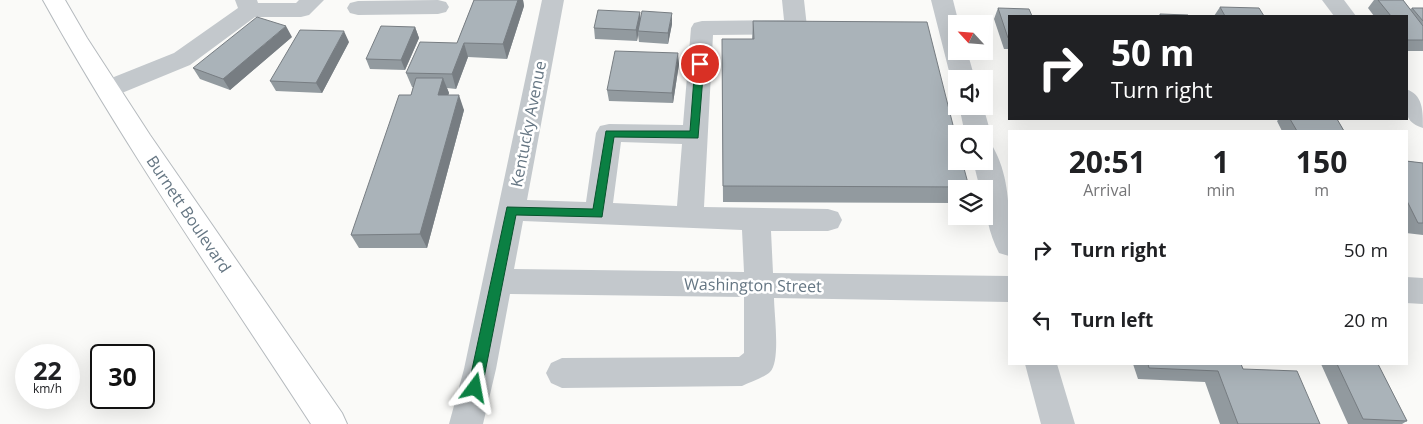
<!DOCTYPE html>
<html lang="en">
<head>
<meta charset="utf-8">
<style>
  :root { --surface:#fff; --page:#f2f2f2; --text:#202124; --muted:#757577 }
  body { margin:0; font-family:"Open Sans",sans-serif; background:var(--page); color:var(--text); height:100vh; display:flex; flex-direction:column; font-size:19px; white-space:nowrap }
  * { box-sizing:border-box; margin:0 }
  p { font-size:16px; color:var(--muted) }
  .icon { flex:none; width:28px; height:28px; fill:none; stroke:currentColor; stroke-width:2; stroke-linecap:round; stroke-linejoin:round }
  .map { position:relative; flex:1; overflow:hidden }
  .drawer { position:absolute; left:1008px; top:130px; width:400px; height:235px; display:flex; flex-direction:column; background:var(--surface); border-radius:0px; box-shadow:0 5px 20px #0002 }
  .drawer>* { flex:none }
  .banner { position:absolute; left:1008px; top:15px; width:400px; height:105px; border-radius:0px; box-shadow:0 5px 20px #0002; background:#202124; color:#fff; overflow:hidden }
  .needle { width:32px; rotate:296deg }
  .controls { position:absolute; left:948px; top:15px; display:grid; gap:10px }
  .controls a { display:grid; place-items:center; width:45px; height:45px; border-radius:0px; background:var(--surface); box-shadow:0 5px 20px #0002; font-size:25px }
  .speed { position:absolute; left:15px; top:344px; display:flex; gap:10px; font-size:25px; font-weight:700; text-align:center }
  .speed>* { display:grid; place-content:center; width:65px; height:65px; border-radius:50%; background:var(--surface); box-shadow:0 5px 20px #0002; line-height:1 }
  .speed small { font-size:12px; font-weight:400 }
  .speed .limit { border:2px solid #111; border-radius:8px; background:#fff; color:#111 }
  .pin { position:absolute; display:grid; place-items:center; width:42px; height:42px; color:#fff; margin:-21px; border:2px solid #fff; border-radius:50%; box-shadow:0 1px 5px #0007 }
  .me { position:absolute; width:55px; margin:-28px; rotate:13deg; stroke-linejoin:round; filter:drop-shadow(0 0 4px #0008) }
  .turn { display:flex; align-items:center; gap:18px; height:105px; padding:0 20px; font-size:22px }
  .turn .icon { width:65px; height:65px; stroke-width:2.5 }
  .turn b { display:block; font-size:35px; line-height:42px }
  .eta { display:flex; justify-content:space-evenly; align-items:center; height:85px; text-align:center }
  .eta b { font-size:30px; font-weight:700; line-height:35px }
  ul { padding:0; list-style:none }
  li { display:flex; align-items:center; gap:15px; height:70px; padding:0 20px }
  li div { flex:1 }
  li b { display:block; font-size:19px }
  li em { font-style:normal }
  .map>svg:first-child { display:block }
</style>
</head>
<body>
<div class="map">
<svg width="1423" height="424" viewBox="0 0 1423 424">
  <rect width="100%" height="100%" fill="#fafaf8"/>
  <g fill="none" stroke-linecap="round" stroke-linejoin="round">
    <defs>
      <path id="major" d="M43,0H65L87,38L150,135L342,413L347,424H311C220,284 124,146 43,0Z"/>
    </defs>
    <use href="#major" stroke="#b5babe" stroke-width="2"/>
    <path fill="#c3c8cc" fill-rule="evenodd" d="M235,0H257L258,3H296L299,0H324L309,15L301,17H255L190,65L117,95L108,97L99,95L96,89L99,83L174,53L238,8Z
      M438,0L446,2L449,7L446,12L438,14L358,15L350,13L347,8L350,3L358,1Z
      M542,0H564L527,200L586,202L596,133L600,126L609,124L683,125L691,28L694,23L702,21L784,20L782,0H804L807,27L804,32L796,34L713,35L704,207L828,209L838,212L842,220L838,228L828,231H771L773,273L1009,276V302L774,298C774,313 781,362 770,372C763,378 751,382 742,386L562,388L551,383L546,373L551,363L562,358L739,357L744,353V297L510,294L496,369L483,424H449L464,369ZM621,142L682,144L677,206L613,203ZM523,221L742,230L744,272L514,269Z
      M931,0H953L959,24H956V51H967L975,79H956V85L951,79Z
      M1322,0H1344L1356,16H1334Z
      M1406,89C1423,95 1423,110 1423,128C1402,122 1406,107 1406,89Z
      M959,106H983L991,134L987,141H984V134H965Z
      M984,144L993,147C1012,181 1009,220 1009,256L999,253C989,234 984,210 984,189H980L973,161H984Z
      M1406,277L1423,278V304L1406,303Z
      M1025,364H1057L1075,424H1041Z"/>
    <use href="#major" fill="#fff" fill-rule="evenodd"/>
  </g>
  <path fill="#929a9f" d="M474,0H523L524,6L507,59L468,57L456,89L447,88L449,93L448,95L464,110L427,248H359L351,235L411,95L413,87H412L406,73L457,43Z
    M1374,0H1403L1410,9L1412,8H1423V51H1406V16H1374L1368,8Z
    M1220,7L1264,16H1214Z
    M998,8L1009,16V49H1004L994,19Z
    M640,12V20L672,24L668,44L639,42L638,35L637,41L595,39L594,28Z
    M753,21L969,187V189H956V203L723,202L722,55L752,39Z
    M415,27L419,38L405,70L370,69L366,59Z
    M292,37L230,90L200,79L193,68Z
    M349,42L322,93L276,91L270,81Z
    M679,64L673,103L609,101L607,90Z
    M1279,119H1337L1344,131H1282L1277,121Z
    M1406,161L1423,163V235L1406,233Z
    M1133,364H1241L1243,369L1320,424H1220L1205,382L1138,379Z
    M1321,364H1378L1407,421L1402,424H1348Z"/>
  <path fill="#777d82" d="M518,0H523L524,6L507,59L503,44Z
    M640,12L641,23L638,31V35L637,41L636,30Z
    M672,13V24L668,44V33Z
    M286,26L292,37L230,90L223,79Z
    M415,27L419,38L405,70L401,60Z
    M344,31L349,42L322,93L316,83Z
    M464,43L468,57L456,89L452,74Z
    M678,53L679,64L673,103L672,93Z
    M443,78L449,93L444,110L438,95Z
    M459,95L464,110L427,248L420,234Z"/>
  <path fill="#aab3b9" stroke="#777d82" d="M474,0H518L503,44L464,43L452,74L406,73L420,42L457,43Z
    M1378,0H1403L1423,26V40H1408L1406,37V16H1391Z
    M1220,7L1259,8L1264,16H1225Z
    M998,8L1029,9L1032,16H1009V38H1008Z
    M1412,8H1423V21Z
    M598,10L640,12L636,30L594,28Z
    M642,11L672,13L668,33L638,31Z
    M1160,14L1188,15L1189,16H1160Z
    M257,17L286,26L223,79L193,68Z
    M753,21L927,22L956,137V161H962L969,187L723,186L722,39H754Z
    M381,26L415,27L401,60L366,59Z
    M300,30L344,31L316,83L270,81Z
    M615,51L678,53L672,93L607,90Z
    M416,78H443L438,95H459L420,234L351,235L399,95H411Z
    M1290,119H1337L1344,131H1297Z
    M1406,161L1423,163V223H1418L1406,199Z
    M1148,364H1241L1243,369L1297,371L1320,424H1238L1218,371L1149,368Z
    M1337,364H1378L1407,421L1363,419Z"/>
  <path fill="#0b8043" stroke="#07532c" d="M700,60L704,64L698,138L614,137L602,217L516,215L482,388L480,392L475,394L470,392L468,388L507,207L593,209L606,131H690L695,64Z"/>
  <g text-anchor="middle" stroke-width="5" stroke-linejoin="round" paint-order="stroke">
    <g font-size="16" fill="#657683" stroke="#fff">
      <text transform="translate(528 124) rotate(-79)" y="6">Kentucky Avenue</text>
      <text transform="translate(189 214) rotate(56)" y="6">Burnett Boulevard</text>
      <text transform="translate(753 285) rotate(1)" y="6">Washington Street</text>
    </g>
  </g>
</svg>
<div class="controls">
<a><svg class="needle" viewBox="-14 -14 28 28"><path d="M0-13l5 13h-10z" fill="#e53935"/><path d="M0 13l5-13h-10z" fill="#757577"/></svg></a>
<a><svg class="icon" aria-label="sound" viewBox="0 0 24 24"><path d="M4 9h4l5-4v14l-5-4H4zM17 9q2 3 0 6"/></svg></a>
<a><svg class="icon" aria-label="search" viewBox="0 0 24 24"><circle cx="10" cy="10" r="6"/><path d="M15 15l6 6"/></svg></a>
<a><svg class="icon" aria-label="layers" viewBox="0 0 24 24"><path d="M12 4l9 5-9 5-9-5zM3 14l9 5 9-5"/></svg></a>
</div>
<div class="speed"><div>22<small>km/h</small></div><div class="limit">30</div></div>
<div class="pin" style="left:700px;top:64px;background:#d93025"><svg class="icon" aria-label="arrive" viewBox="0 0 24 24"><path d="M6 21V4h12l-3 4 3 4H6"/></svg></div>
<svg class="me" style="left:475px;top:388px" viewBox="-20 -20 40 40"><path d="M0-17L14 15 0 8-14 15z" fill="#0b8043" stroke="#fff" stroke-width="4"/></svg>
<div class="banner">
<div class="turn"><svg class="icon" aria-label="right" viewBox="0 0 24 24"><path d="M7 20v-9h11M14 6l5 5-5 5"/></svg><div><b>50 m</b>Turn right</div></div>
</div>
<section class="drawer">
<div class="eta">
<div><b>20:51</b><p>Arrival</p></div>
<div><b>1</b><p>min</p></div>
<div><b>150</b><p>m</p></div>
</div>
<ul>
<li><svg class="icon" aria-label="right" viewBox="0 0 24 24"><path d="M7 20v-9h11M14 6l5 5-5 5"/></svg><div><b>Turn right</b></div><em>50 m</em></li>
<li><svg class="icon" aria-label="left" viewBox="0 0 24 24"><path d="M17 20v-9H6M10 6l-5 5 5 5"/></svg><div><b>Turn left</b></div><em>20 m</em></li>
</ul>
</section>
</div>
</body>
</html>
